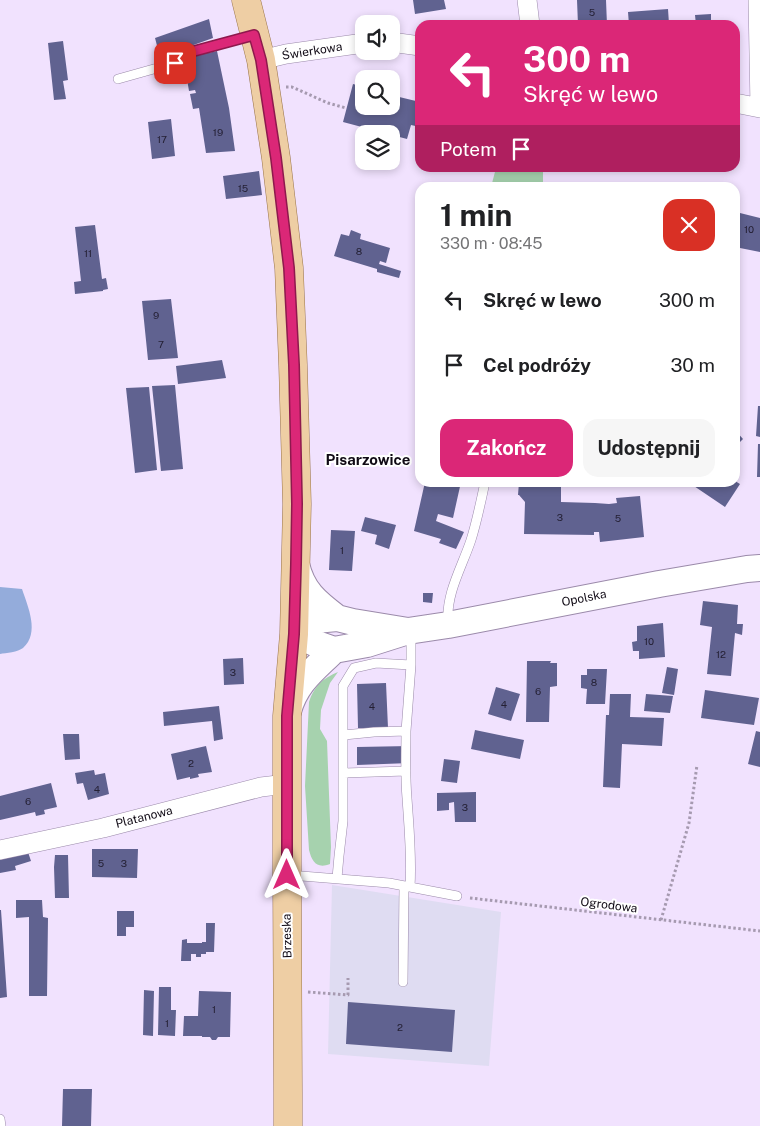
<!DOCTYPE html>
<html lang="pl">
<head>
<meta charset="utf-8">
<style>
  :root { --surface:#fff; --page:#f6f6f6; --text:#202124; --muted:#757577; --accent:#db2777 }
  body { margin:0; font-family:"Public Sans",sans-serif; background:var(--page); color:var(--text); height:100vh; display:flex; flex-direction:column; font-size:19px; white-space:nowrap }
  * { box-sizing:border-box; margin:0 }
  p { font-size:16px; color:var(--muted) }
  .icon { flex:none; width:28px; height:28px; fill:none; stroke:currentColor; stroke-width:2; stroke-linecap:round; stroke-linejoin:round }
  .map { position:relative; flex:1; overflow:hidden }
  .side { position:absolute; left:415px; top:182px; width:325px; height:305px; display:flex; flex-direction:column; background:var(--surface); border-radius:15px; box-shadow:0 2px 8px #0003 }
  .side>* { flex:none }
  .banner { position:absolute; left:415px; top:20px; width:325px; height:152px; border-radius:15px; box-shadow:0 2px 8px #0003; background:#db2777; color:#fff; overflow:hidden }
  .buttons { position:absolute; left:355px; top:15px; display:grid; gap:10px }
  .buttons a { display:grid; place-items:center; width:45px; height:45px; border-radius:10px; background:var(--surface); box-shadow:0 2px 8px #0003; font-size:25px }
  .pin { position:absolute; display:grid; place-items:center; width:42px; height:42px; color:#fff; margin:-21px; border-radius:10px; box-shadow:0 2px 8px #0006 }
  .me { position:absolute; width:55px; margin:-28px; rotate:0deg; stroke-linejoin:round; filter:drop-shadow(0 0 4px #0008) }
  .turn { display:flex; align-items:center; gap:18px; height:105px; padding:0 25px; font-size:22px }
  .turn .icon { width:65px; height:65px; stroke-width:2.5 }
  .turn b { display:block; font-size:35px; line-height:42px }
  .then { display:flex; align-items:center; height:48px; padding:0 25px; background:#0003; gap:10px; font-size:19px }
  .round { display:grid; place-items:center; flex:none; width:52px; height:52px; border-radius:15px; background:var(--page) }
  .summary { display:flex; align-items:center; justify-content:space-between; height:85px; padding:0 25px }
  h1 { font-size:30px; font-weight:700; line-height:38px }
  .button { display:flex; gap:10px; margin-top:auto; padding:10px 25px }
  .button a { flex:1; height:58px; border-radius:15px; background:var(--accent); color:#fff; font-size:20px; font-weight:700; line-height:58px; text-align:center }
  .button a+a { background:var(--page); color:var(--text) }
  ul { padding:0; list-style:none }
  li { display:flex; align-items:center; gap:15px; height:65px; padding:0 25px }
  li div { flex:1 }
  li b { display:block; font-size:19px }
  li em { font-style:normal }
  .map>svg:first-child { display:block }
</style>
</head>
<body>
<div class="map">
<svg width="760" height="1126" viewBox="0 0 760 1126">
  <rect width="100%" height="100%" fill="#f1e2fe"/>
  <path fill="#dfdcf2" d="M332,885L501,912L489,1066L328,1054Z"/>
  <path fill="#a6d2ae" d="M496,168H543V187H491Z
    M338,672L330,683L321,710L320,729L327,741L331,847L330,864C317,869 312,862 309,850L305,786L309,702C315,685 322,679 338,672Z"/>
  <path fill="#94acdb" d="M0,587L22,589C28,607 40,633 23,648C18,652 6,653 0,654Z"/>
  <path fill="#606290" d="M413,0H444L446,9L415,14Z
    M577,0H606L607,25H578Z
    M668,9L669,24H662V25H629L628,12Z
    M711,14V22L725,21V25H696L695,15Z
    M209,19L213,38L160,57L155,38Z
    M63,41L68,80L63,81L66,99L54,100L48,43Z
    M217,51L229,108L235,151L206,153L199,108L193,109L190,94L196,93L195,90L189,91L187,79L192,78L188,57Z
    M353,84L364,87V106H391V95L420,102V127L411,125L407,139L343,122Z
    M171,119L175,156L152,159L148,122Z
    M259,171L262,195L226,199L223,176Z
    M740,213L760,218V252L735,247V240Z
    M95,225L102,279L106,278L108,289L103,290V291L75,294L74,282L81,281L75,227Z
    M351,230L361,234L360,239L390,248L386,263L380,261L379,264L401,271L399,278L377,272V269L334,256L341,234L349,236Z
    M171,299L178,358L148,360L142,301Z
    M222,360L226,378L178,384L176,366Z
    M175,385L183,469L161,471L152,386Z
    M149,387L157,470L135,473L126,388Z
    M758,406H760V437L756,436Z
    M735,430L743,439L735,447Z
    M758,444H760V477H757Z
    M735,481L740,484L725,507L688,482H735Z
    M425,482H461L453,518L438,514L436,521L464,532L456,549L439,543L441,539L414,531Z
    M519,482H561V502L595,503L609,504L617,503L616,498L640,496L644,537L600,542L599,532H594V535L524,534L525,502L519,495H518Z
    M365,517L396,525L389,549L375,544L377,535L361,531Z
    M331,530L355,531L352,571L329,570Z
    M423,593H433L432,603L423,602Z
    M703,601L738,605L737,624H743L742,635L735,633L731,676L707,674L712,627L700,625Z
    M663,623L665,657L639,659V651H633L632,642L637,641V626Z
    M243,658L244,684L224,685L223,659Z
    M527,661H551L550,663H557V686L550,687L549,722H526Z
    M667,667L678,669L674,695L662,693Z
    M587,669H607L605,704H586L587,689L581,688V675H587Z
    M386,683L388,728H358L357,684Z
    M496,687L520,694L511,721L488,714Z
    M705,690L759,698L754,725L701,718Z
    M610,694H631L630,717L664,718L662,746L622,744L620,788L603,787L606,715H609Z
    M646,694L673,696L670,713L644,711Z
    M219,706L223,739L214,741L212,721L164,726L163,712Z
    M475,730L524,740L520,759L471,749Z
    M756,731L760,732V767L748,764Z
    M63,734H79L80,759L65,760Z
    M206,746L212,772L198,774L199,777L190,779V777L177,780L171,754Z
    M410,746V763L357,765V747Z
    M444,759L460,761L457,783L441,781Z
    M94,770L95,775L105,773L109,794L88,800L83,783L77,784L75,773Z
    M51,783L57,807L44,810L45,814L36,816L35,812L0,820V796Z
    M476,792V822H455L454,802L449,803V810L437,811V793Z
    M27,849L31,861L15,866L16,870L0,873V856Z
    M92,849H138L137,878L92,877Z
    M55,855H68L69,898H55L54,867Z
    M16,900H42L43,917L48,918L47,996H29V917L16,918Z
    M0,910H1L7,997L0,998Z
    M117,911H134V927H126V936H117Z
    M206,923H215L214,952H206V954H201V957H196V954H191V961H181L182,940L187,939V943H202V942H206Z
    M159,987H171V1010H176L175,1036L158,1035Z
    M144,990L154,991L153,1036L143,1035Z
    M199,991L231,992L230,1037H218L216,1040H212L210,1037H202V1036H183L184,1016H198Z
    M348,1002L455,1010L452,1052L346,1044Z
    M63,1089H92L91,1126H62Z"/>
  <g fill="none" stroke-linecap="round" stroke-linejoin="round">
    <defs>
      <path id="lane" d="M118,79L175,63L187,53L252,36
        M448,622C446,593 462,567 471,540C477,521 481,501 485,482
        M406,731C406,753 405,776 407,798C409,828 412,857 410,887
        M344,735L374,732L406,731L411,665
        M344,773L406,771
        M289,875L389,883L457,896
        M337,878L339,856L343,821V686L354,668L376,663L411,665V644L409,632
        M403,982L404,886
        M0,1119L1,1126"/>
      <path id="street" d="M527,0L530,25
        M758,0L760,107
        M391,42L420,46
        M261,60L286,54L364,43
        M735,103L760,108
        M0,850L103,828L261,787L287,784"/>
      <path id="secondary" d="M296,564C302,591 316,602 337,618
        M408,631L353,622L337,618L315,620L303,625L294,634L317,644L334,650L367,644L408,631L448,625L659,584L747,569L760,568
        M288,711C296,682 314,670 334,650"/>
      <path id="primary" d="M246,0L261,60L276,158L289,268L293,365L297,504L294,634L287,716V875L288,1092V1126"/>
    </defs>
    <use href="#lane" stroke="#9b8aaa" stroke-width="10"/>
    <use href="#street" stroke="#9b8aaa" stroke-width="20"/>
    <use href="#secondary" stroke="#9b8aaa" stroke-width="28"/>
    <use href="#primary" stroke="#99744b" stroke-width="29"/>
    <path stroke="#a69ab0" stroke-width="3" stroke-dasharray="2.5 2.5" stroke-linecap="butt" d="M286,87H292L328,103L346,108
      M470,898L760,931
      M661,920L689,823L697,765
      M308,992L348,995V978"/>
    <use href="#lane" stroke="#fff" stroke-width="9"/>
    <use href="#street" stroke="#fff" stroke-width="19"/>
    <use href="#secondary" stroke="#fff" stroke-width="26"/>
    <use href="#primary" stroke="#eecea4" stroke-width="28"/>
  </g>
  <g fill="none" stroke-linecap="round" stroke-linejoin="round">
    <defs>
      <path id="route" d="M175,63L187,53L254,35L261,60L276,158L289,268L294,365L297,504L296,564L294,634L287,716V875"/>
    </defs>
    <use href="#route" stroke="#8e194d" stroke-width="12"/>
    <use href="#route" stroke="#db2777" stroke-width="9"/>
  </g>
  <g text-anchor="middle" stroke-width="4" stroke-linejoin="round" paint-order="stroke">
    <g font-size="10" fill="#242034">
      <text x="592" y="16">5</text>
      <text x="218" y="136">19</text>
      <text x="162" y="143">17</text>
      <text x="243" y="192">15</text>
      <text x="749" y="233">10</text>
      <text x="359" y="255">8</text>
      <text x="88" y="257">11</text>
      <text x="156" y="319">9</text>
      <text x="161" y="348">7</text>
      <text x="560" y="521">3</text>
      <text x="618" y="522">5</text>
      <text x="342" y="554">1</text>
      <text x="649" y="645">10</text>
      <text x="721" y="658">12</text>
      <text x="233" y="676">3</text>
      <text x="594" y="686">8</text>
      <text x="538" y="695">6</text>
      <text x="504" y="708">4</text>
      <text x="372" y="710">4</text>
      <text x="191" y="767">2</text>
      <text x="97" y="793">4</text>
      <text x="28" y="805">6</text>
      <text x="465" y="811">3</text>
      <text x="101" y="867">5</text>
      <text x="124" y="867">3</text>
      <text x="214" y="1013">1</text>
      <text x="167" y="1027">1</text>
      <text x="400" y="1031">2</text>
    </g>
    <g font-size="12" fill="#100a15" stroke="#fff">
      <text transform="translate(312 51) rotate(-9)" y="4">Świerkowa</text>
      <text transform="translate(584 598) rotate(-11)" y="4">Opolska</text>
      <text transform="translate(144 817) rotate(-14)" y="4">Platanowa</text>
      <text transform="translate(609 905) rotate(7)" y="4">Ogrodowa</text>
      <text transform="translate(287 936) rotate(-91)" y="4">Brzeska</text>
    </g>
    <g font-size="15" font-weight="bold" fill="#100a15" stroke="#fff">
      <text x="368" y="465">Pisarzowice</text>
    </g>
  </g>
</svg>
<div class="buttons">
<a><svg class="icon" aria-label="sound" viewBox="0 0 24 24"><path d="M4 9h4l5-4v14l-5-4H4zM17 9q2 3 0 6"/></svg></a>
<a><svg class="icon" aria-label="search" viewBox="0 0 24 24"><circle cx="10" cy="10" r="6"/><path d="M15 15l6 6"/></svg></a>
<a><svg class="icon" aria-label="layers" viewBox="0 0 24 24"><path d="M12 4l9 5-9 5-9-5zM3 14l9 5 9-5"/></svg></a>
</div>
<div class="pin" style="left:175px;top:63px;background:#d93025"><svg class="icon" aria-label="arrive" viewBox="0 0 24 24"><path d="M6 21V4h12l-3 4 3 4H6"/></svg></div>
<svg class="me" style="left:287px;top:875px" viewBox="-20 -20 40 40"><path d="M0-17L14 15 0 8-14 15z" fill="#db2777" stroke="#fff" stroke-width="4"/></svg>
<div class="banner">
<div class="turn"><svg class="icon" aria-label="left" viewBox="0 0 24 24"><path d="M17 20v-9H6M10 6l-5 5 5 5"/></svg><div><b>300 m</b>Skręć w lewo</div></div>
<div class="then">Potem<svg class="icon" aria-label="arrive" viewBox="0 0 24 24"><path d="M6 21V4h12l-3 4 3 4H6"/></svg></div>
</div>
<section class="side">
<div class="summary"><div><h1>1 min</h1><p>330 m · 08:45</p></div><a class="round" style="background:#d93025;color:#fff"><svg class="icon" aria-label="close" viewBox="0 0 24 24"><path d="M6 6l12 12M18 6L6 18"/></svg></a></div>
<ul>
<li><svg class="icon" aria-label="left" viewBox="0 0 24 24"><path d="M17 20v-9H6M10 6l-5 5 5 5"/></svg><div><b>Skręć w lewo</b></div><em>300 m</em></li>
<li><svg class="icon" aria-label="arrive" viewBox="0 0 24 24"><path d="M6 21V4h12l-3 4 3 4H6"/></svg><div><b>Cel podróży</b></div><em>30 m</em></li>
</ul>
<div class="button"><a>Zakończ</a><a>Udostępnij</a></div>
</section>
</div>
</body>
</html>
